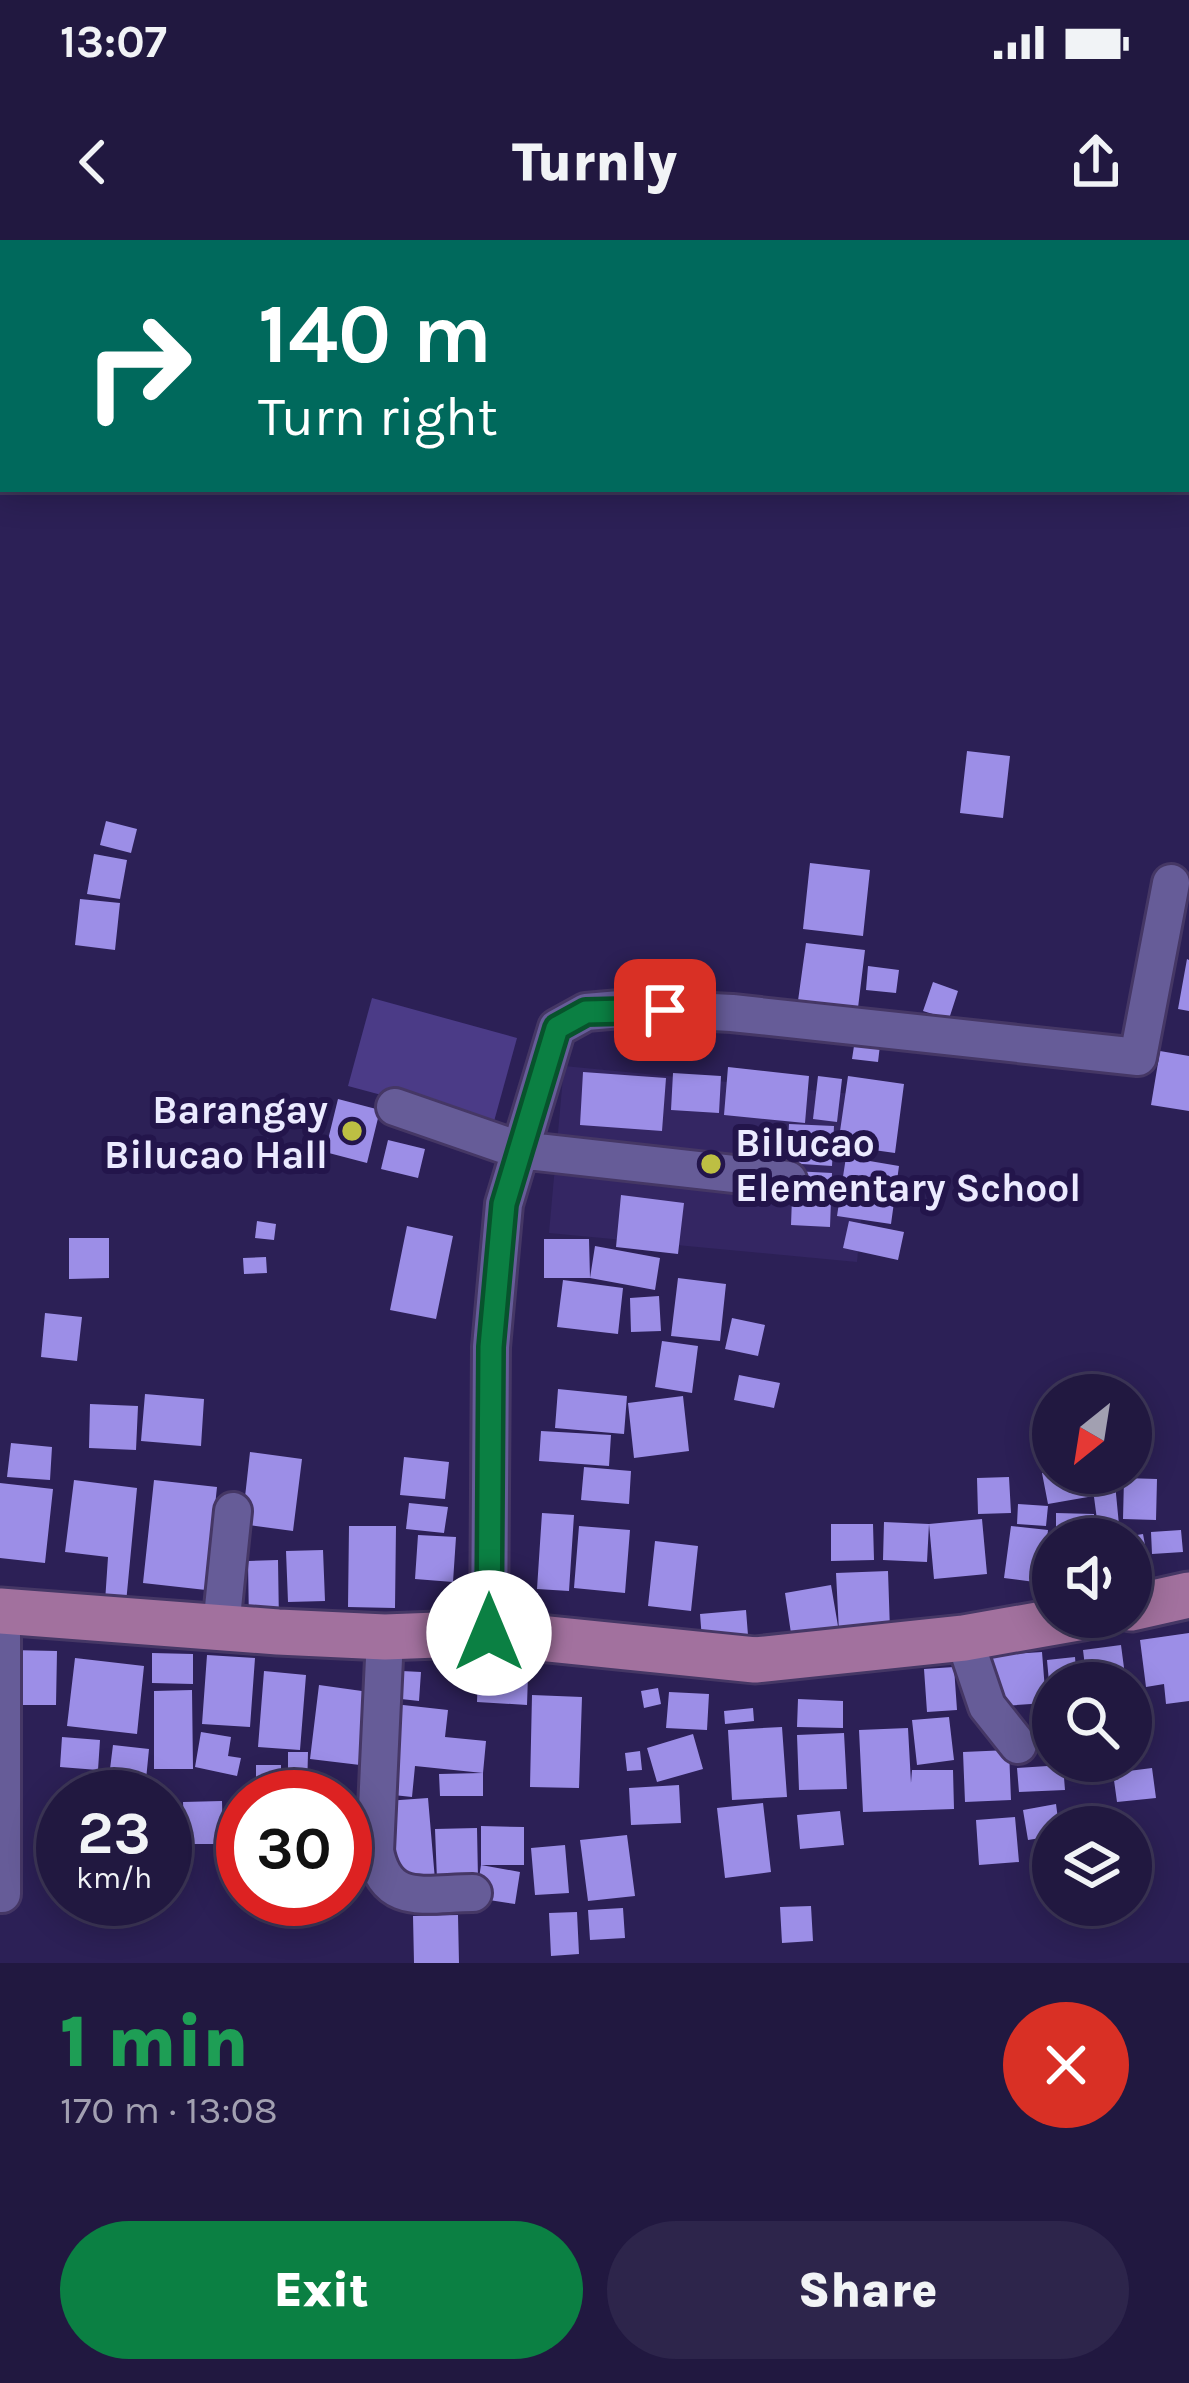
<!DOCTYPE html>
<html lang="en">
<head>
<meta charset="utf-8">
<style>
  :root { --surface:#211840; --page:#2d254b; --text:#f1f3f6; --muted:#a2a0b1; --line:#3e3759; --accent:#0b8043 }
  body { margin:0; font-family:Karla,sans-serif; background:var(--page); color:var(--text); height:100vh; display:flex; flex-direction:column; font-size:45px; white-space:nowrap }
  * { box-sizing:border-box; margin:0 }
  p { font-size:39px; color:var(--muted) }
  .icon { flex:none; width:66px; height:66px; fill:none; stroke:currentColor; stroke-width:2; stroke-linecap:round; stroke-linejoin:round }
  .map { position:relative; height:1723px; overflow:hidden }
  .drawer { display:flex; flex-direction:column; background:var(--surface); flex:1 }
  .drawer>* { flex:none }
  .banner { position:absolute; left:0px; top:0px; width:1191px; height:252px; box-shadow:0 6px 30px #0003,0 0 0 3px var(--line); background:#00695c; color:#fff; overflow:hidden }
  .needle { width:78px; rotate:210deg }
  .tools { position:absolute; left:1032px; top:1134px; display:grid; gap:24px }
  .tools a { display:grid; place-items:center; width:120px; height:120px; border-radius:50%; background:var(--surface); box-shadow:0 6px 30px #0003,0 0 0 3px var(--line); font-size:60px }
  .speed { position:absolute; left:36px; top:1530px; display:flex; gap:24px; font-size:60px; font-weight:700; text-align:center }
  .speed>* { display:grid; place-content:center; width:156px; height:156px; border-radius:50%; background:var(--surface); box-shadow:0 6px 30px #0003,0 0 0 3px var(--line); line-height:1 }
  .speed small { font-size:30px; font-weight:400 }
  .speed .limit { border:18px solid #d22; background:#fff; color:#111 }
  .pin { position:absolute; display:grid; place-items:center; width:102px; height:102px; color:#fff; margin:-51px; border-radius:24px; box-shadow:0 6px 18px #0006 }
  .me { position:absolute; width:132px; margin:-66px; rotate:0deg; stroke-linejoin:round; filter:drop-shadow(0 0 9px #0008) }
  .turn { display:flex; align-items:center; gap:42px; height:252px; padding:0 60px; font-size:54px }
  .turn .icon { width:156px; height:156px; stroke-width:2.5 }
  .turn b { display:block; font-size:84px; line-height:102px }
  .round { display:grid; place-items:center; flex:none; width:126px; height:126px; border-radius:63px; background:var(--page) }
  .headline { display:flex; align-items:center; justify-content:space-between; height:204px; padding:0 60px }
  h1 { font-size:72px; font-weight:800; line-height:90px; color:#1e9e55 }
  .action { display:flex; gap:24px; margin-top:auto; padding:24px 60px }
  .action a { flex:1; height:138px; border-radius:72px; background:var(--accent); color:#fff; font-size:48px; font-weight:800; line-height:138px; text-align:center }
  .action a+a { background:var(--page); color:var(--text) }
  .status { display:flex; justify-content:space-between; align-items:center; height:84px; padding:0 60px; background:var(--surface); direction:ltr }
  .status svg { height:33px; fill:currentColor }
  header { display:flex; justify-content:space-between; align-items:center; height:156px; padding:0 60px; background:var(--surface); font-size:54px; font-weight:800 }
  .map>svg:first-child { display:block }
</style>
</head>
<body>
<div class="status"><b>13:07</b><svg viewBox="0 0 49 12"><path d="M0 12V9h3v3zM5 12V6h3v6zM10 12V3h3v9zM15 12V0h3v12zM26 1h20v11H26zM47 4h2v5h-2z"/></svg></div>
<header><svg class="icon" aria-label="back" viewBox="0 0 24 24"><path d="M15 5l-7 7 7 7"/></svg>Turnly<svg class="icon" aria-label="share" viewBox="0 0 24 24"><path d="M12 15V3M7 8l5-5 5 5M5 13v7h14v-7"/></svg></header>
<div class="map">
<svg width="1189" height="1723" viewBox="0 0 1189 1723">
  <rect width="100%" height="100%" fill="#2c2056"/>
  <path fill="#342663" d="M564,826L872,856L857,1022L549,993Z"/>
  <path fill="#4b3b87" d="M372,758L517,798L493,885L348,846Z"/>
  <path fill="#9c8ee7" d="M967,511L1010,516L1003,578L960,573Z
    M106,581L137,589L131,613L100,605Z
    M94,614L127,620L120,659L87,654Z
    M810,623L870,630L863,696L803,689Z
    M80,659L120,663L115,710L75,705Z
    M806,703L865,710L857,776L797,768Z
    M1187,719L1189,720V771L1178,769Z
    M868,726L899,730L896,753L866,750Z
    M933,742L958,751L949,779L923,771Z
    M856,793L881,797L878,822L852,819Z
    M1160,811L1189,816V871L1151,865Z
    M728,827L809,836L805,883L724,875Z
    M583,832L666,838L662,891L580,885Z
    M673,833L721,836L719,873L671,870Z
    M818,836L842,839L837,882L813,879Z
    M848,836L904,844L895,913L838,905Z
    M338,859L380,870L367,923L325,912Z
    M789,884L834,886L832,926L787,923Z
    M388,900L425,909L418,938L381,929Z
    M846,917L899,926L891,984L837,976Z
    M793,931L832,933L830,987L791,985Z
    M621,955L684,963L678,1014L616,1007Z
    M257,981L276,984L274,1000L255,998Z
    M849,981L904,992L898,1020L843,1008Z
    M407,986L453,996L436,1079L390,1070Z
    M69,998H109V1038L69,1039Z
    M544,999H589L590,1038L595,1006L660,1018L655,1050L590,1038H544Z
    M266,1017L267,1033L244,1034L243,1018Z
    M678,1038L726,1044L720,1101L671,1096Z
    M563,1040L623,1048L618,1094L557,1087Z
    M659,1056L661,1091L631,1092L630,1058Z
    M45,1073L82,1077L77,1121L41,1117Z
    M732,1078L765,1085L758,1116L725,1109Z
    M662,1101L698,1106L692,1153L655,1147Z
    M739,1135L780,1143L774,1168L734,1160Z
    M558,1149L627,1156L624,1194L555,1188Z
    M145,1154L204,1159L201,1206L141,1201Z
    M683,1156L689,1211L634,1218L628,1163Z
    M90,1164L138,1166L136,1210L89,1208Z
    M1053,1182V1211L1043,1212L1039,1183Z
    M541,1191L611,1195L609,1226L539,1221Z
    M11,1203L52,1207L50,1240L7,1237Z
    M250,1212L302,1219L293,1291L242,1284Z
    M404,1217L449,1222L445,1259L400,1255Z
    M584,1227L631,1231L629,1264L581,1260Z
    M1053,1231L1084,1233L1088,1257L1048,1264L1042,1233Z
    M1087,1233H1114L1119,1285L1098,1287L1094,1257H1088Z
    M1009,1237L1011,1273L978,1274L977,1238Z
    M1124,1238L1157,1239L1156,1280L1123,1279Z
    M74,1240L137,1248L126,1363L105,1362L108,1317L65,1312Z
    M154,1240L217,1247L206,1350L143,1343Z
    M0,1243L53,1249L45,1323L0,1318Z
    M409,1263L448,1267L444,1293L406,1289Z
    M1018,1264L1048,1266L1046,1286L1017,1284Z
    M542,1273L574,1275L569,1351L537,1349Z
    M1056,1273L1094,1274V1299H1056Z
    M982,1279L987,1334L934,1339L929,1284Z
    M884,1282L929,1284L927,1322L883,1320Z
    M831,1284H873L874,1320L831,1321Z
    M349,1286H396L395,1368L348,1367Z
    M579,1286L630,1290L625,1353L574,1348Z
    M1011,1286L1048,1290L1042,1343L1004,1338Z
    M1181,1290L1183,1312L1152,1314L1151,1292Z
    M1143,1294L1150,1332L1131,1335V1296Z
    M418,1295L456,1297L453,1342L415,1339Z
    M655,1301L698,1306L691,1371L648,1366Z
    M323,1310L325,1361L288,1362L286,1311Z
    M278,1320L279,1384H249L248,1321Z
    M888,1331L890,1391L839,1392L836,1333Z
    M831,1345L839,1392L792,1400L785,1353Z
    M538,1353L539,1367L509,1369L508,1355Z
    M746,1370L749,1408L703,1412L700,1374Z
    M1189,1393V1461L1166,1464L1164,1444L1146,1447L1140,1400Z
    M1121,1405L1126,1443H1087L1083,1410Z
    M10,1410L57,1411L56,1465H10Z
    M1042,1412L1046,1463L989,1467L985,1416Z
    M152,1413L193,1414V1444L152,1443Z
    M207,1415L255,1418L250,1487L202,1484Z
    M1075,1417L1077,1443H1053V1453H1050L1047,1420Z
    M75,1418L144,1426L137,1494L67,1486Z
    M954,1427L957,1470L927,1472L924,1429Z
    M264,1431L306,1435L300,1510L258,1507Z
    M402,1431L421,1432L419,1461L401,1459Z
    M478,1433L528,1435L527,1465L477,1462Z
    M319,1445L369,1452L360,1525L310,1519Z
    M658,1448L661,1464L644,1468L641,1451Z
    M192,1450L193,1529H154V1451Z
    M669,1452L709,1454L707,1490L666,1488Z
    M532,1455L582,1457L579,1548L530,1547Z
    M798,1459L843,1461V1488L797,1487Z
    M394,1464L448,1470L445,1497L486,1501L483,1533L415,1526L412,1557L384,1554Z
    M753,1468L754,1481L725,1484L724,1471Z
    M949,1477L954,1520L917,1525L912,1480Z
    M782,1487L787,1557L732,1560L728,1490Z
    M908,1488L911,1543L912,1530H953L954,1569L863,1572L859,1490Z
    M201,1492L231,1497L228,1516L241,1518L237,1536L195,1527Z
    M844,1493L847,1549L799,1550L797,1495Z
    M693,1494L703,1529L657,1542L647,1508Z
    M62,1497L100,1500L98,1530L60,1527Z
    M113,1505L149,1509L145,1550L108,1545Z
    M1009,1510L1011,1560L965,1562L963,1512Z
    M640,1511L642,1530L627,1531L625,1513Z
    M288,1512H308L307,1552L288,1551Z
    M256,1525H281V1557H256Z
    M1063,1525L1065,1550L1019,1552L1017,1528Z
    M1152,1528L1156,1558L1117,1562L1113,1533Z
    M483,1533V1556H440L439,1534Z
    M679,1545L681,1583L631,1585L629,1548Z
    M428,1558L435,1640L392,1644L386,1561Z
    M222,1561L223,1604H185L183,1562Z
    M231,1563H243V1596L230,1595Z
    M763,1563L771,1632L725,1638L717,1568Z
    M1056,1564L1059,1587H1053V1596L1028,1600L1023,1570Z
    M840,1571L844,1605L800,1609L797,1575Z
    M1015,1577L1019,1622L979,1625L976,1580Z
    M481,1586L524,1587V1625H481Z
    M477,1588L478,1639L437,1640L435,1589Z
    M627,1595L635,1656L588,1661L580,1600Z
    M565,1605L569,1653L535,1655L531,1608Z
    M481,1625L520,1632L515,1664L476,1658Z
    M811,1666L813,1701L782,1703L780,1667Z
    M623,1668L625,1698L590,1700L588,1670Z
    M577,1672L579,1714L551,1716L549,1673Z
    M458,1675L459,1723H414L413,1676Z"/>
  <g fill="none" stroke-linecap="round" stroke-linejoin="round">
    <defs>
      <path id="minor" d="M395,867L519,910L788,940
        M221,1387L233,1271
        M489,1393L491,1107L504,964L557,788L586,772L632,768L732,773L1138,817L1171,643
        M385,1397L375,1611C386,1668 426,1653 473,1653
        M964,1398L987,1466L1018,1505
        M2,1654V1371"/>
      <path id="major" d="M1131,1368L1189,1355
        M0,1371L278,1392L385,1397L489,1393L755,1420L964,1398L1083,1377"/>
    </defs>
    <use href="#minor" stroke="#453765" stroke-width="42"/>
    <use href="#major" stroke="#453765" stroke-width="51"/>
    <use href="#minor" stroke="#665c98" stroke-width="36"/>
    <use href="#major" stroke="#a2719e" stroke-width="45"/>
  </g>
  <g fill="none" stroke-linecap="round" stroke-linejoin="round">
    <defs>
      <path id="route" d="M489,1393L491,1107L504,964L557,788L586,772L665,770"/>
    </defs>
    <use href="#route" stroke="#07532c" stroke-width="30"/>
    <use href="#route" stroke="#0b8043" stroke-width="21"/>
  </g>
  <g fill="#bdbf43" stroke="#23154b" stroke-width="4.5">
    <circle cx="352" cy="891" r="12"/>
    <circle cx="711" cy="924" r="12"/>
  </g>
  <g text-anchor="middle" stroke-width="12" stroke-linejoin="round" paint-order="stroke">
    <g font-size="39" font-weight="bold" fill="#ebeaff" stroke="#23154b" text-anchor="end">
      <text x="328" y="883">Barangay<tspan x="328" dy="45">Bilucao Hall</tspan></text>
      <text x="735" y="916" text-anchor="start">Bilucao<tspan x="735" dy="45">Elementary School</tspan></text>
    </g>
  </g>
</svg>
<div class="tools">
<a><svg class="needle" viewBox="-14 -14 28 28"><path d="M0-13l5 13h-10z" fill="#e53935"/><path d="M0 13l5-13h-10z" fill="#a2a0b1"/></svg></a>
<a><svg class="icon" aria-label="sound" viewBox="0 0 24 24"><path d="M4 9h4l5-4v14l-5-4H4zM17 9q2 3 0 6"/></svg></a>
<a><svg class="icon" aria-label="search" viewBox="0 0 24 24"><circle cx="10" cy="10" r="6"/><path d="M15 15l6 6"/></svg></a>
<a><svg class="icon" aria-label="layers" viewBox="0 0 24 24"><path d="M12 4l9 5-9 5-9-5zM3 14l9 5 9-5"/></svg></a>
</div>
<div class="speed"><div>23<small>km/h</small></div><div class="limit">30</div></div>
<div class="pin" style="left:665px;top:770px;background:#d93025"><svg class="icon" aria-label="arrive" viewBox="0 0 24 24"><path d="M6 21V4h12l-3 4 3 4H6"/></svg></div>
<svg class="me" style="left:489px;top:1393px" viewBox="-20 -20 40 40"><circle r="19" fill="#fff"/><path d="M0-13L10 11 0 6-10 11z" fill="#0b8043"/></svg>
<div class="banner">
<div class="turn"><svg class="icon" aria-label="right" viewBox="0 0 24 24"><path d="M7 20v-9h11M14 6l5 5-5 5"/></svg><div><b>140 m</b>Turn right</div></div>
</div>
</div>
<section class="drawer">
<div class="headline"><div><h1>1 min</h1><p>170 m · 13:08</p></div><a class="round" style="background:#d93025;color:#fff"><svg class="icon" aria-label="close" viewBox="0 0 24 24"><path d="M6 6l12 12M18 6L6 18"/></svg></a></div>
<div class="action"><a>Exit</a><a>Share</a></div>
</section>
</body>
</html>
